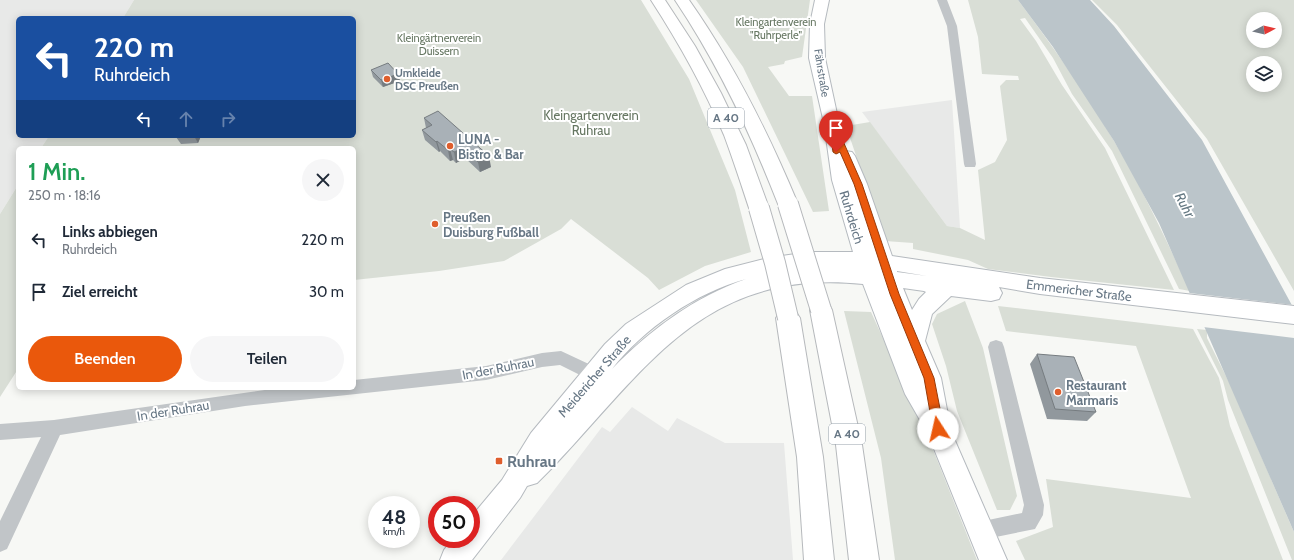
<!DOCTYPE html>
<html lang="de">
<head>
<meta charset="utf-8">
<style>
  :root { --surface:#fff; --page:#f6f6f7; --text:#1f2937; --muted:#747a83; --accent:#ea580c }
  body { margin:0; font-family:Cabin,sans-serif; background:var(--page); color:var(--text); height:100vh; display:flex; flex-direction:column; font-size:15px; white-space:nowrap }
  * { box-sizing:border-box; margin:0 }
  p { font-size:13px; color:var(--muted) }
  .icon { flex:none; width:22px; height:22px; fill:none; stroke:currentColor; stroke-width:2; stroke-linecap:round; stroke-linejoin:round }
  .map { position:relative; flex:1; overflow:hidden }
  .panel { position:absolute; left:16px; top:146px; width:340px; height:244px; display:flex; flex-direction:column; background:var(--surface); border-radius:6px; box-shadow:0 2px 10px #0003 }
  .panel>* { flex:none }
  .banner { position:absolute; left:16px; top:16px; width:340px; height:122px; border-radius:6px; box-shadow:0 2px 10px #0003; background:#1a4fa0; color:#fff; overflow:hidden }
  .needle { width:26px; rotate:83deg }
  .controls { position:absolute; left:1246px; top:12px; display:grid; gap:8px }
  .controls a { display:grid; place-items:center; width:36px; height:36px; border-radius:50%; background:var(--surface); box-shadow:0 2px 10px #0003; font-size:20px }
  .speed { position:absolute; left:368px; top:496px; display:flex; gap:8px; font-size:20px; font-weight:700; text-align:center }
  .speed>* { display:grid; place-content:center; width:52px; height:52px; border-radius:50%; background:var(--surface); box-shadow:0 2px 10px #0003; line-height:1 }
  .speed small { font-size:10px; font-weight:400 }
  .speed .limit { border:6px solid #d22; background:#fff; color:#111 }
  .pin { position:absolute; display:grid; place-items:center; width:34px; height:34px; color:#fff; margin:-41px -17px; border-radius:50% 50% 50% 0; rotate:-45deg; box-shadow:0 0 4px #0007 }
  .pin .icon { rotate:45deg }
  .me { position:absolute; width:44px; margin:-22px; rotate:350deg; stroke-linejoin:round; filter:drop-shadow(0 0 3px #0008) }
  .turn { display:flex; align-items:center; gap:14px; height:84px; padding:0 12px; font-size:18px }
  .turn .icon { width:52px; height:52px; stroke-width:2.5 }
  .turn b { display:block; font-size:28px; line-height:34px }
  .lanes { display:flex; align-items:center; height:38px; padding:0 12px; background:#0003; justify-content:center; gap:20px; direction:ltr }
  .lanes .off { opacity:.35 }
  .round { display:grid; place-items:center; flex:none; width:42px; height:42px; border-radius:21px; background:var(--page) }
  .head { display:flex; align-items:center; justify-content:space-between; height:68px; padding:0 12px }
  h1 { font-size:24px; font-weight:600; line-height:30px; color:#1e9e55 }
  .primary-button { display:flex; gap:8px; margin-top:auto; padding:8px 12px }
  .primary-button a { flex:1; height:46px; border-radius:24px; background:var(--accent); color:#fff; font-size:16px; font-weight:600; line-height:46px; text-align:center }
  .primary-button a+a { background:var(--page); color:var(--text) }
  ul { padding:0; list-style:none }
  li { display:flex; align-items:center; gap:12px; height:52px; padding:0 12px }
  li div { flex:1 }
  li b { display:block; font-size:15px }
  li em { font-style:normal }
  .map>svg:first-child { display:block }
</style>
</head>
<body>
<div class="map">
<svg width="1294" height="560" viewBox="0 0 1294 560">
  <rect width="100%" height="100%" fill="#f7f8f5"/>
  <path fill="#e8e9e8" d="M0,0H134L123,18H18V136H49L41,148H18V185L0,214Z
    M952,100L960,228L947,226L862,112Z
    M632,407L668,431L677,418L725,443H784L793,560H501L602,427L610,432Z"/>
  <path fill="#d9ded6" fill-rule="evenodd" d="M134,0H641L689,79L735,190L751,252L705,266L659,290L648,278L571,219L561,229L504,261L439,271L354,280V148H41L49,136H354V18H123Z
    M696,0H810L802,57L785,61L784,64L768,67L789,96H812L829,211L813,212L743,67Z
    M968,0H1018C1052,45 1085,92 1114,141C1143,189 1166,240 1190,291L1179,289L1112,151L1072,94L1053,58L1025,18L1020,19L1036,41L1062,85L1105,148L1174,290L1051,277L988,269L968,260L913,249V243L885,241L846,126L870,122L947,226L960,228L985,240L978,170L995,162L1007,140L1000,86L1006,80H1019L1018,76L982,74L978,37Z
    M1092,0H1294V291L1207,139L1117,25ZM1253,19H1275V41H1253ZM1253,63H1275V85H1253Z
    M18,185V369L0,397V214Z
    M965,301L983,348L1017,496L1010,510H997L957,411L946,366L932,324L937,314Z
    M998,306L1193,329L1219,378L1230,426L1283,560H1025L1016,541L1053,527L1046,479L1191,498L1136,346L1006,331Z
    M844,311L871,312L928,437L977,560H895L881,458Z
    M1197,329L1207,330V338L1230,384L1290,523L1294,532V560H1292L1228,400L1223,381Z"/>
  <path fill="#bbc5ca" d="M1018,0H1090L1114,26L1202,140L1294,309V532L1159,223L1114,141L1053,47Z"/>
  <path fill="#f7f8f5" d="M1189,293L1294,305V338L1203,327Z"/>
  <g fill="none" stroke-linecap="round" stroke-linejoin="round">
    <defs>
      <path id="secondary" d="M815,0H829L824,24L825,58L845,151L852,152L855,156L867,184L892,256L1040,278L1294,306V324L1040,294L999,287L1002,293L999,299L991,301L951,296L932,314L925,341L941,378L948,415L946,420L1007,560H979L928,434L905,394L863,284C704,268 648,367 551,469L537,483L527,486L520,498L472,560H440L444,550L453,539H471V517L502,480L531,433L605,344L626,324L686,285L725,269L768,258L809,252H853L832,180L824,123L809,58L810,24ZM897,271L927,276L897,272ZM746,279C694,297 650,330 612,369C643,329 697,292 746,279ZM903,288L924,291L926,292L919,299L912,310Z"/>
      <path id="motorway" d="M651,0H665L695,46L721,93L746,145L769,208L766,213L759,215L752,213L749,208C741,184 733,159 724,135C704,88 679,43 651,0Z
        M675,0H689C734,64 768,132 798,204L795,209L788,211L781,209L778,204C750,132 718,64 675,0Z
        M821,301L829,304L832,310L862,445L879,560H849L836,445L810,310L813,304Z
        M788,309L796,312L800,318L823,457L834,560H804L797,457L776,318L780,312Z"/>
    </defs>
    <use href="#secondary" stroke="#b5babf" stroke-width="2"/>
    <use href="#motorway" stroke="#b6b9bc" stroke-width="2"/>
    <path fill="#c1c5c8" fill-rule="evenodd" d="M937,0H947L957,26L976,164L975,167H965L964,164L947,26Z
      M996,340L1002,342L1004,347L1044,505L1043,515L1035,529L981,540L974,537L971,530L974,523L1022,513L1024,505L988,347L990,342Z
      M561,351L608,373L610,378L608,383L602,385L596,383L560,365L542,367L486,380L245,406L60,435L7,549L0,552V521L41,437L0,440V424L54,420L279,388H354V380L486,366L542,353Z"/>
    <use href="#secondary" fill="#fff" fill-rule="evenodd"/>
    <use href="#motorway" fill="#fff" fill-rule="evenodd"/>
    <defs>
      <path id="motorway-bridge" d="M788,204L821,310
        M759,208L775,263L788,318"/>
    </defs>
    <use href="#motorway-bridge" stroke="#b6b9bc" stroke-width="22" stroke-linecap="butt"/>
    <use href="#motorway-bridge" stroke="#fff" stroke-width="20"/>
  </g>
  <path fill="#91989d" d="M371,70L398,74L400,81L383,87L373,77Z
    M424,118L491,167L480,172L465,158L456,163L453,160L450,161L440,151L439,152L425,140L422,130L426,128Z
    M177,136H201L198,143L181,144L176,137Z
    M1037,354L1096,412L1087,421L1047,419L1030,364Z"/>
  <path fill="#767c80" d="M398,74L400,81L383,87L381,80Z
    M194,136H201L198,143Z
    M437,141L440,151L439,152L436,142Z
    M463,148L465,158L456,163L454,152Z
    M450,149L453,160L450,161L448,150Z
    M489,156L491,167L480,172L478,162Z"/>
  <path fill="#a9b1b7" stroke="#767c80" d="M388,63L398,74L381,80L371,70Z
    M438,111L489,156L478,162L463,148L454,152L450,149L448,150L437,141L436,142L422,130L432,125L424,118Z
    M177,136H190L176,137Z
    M1037,354L1074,357L1096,412L1055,409Z"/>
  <path fill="#ea580c" stroke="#983908" d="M829,121L835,123L862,184L899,294L934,378L944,429L942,432L938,434L934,432L933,429L924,378L890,294L854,184L840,152L836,154L833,152Z"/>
  <g fill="#df5e2d" stroke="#fff" stroke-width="1.5">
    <circle cx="387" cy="79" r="4"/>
    <circle cx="450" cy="146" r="4"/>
    <circle cx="435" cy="224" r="4"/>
    <circle cx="1058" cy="392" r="4"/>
    <rect x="495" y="457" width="8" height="8" rx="2"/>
  </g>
  <g text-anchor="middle" stroke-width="4" stroke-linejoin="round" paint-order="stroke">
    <g font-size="11" fill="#667762" stroke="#fff">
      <text x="776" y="26">Kleingartenverein<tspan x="776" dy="13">"Ruhrperle"</tspan></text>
      <text x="439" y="42">Kleingärtnerverein<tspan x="439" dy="13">Duissern</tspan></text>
    </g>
    <g font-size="11" font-weight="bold" fill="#677785" stroke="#fff" text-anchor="start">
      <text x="395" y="77">Umkleide<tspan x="395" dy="13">DSC Preußen</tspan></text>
    </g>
    <g font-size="11" fill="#677785" stroke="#fff">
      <text transform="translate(822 73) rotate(81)" y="4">Fährstraße</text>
    </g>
    <g fill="#fff" stroke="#95a0aa" stroke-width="1">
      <rect x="708" y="108" width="36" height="20" rx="3"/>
      <rect x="829" y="424" width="36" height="20" rx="3"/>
    </g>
    <g font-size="12" font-weight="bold" fill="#677785">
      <text x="726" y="122">A 40</text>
      <text x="847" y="438">A 40</text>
    </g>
    <g font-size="13" fill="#667762" stroke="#fff">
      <text x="591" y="120">Kleingartenverein<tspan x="591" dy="15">Ruhrau</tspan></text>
    </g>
    <g font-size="13" font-weight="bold" fill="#677785" stroke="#fff" text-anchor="start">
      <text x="458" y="144">LUNA -<tspan x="458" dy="15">Bistro &amp; Bar</tspan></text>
      <text x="443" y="222">Preußen<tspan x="443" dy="15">Duisburg Fußball</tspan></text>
      <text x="1066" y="390">Restaurant<tspan x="1066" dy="15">Marmaris</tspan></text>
    </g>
    <g font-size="13" fill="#677785" stroke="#fff">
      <text transform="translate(852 217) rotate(73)" y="5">Ruhrdeich</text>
      <text transform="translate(1079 290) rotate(7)" y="5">Emmericher Straße</text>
      <text transform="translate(498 368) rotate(-11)" y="5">In der Ruhrau</text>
      <text transform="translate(594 376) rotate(-49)" y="5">Meidericher Straße</text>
      <text transform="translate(173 410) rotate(-9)" y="5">In der Ruhrau</text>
    </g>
    <g font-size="14" font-style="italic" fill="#637781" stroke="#fff">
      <text transform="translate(1185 205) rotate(62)" y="5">Ruhr</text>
    </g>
    <g font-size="16" font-weight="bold" fill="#677785" stroke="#fff" text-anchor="start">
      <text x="507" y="467">Ruhrau</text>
    </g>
  </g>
</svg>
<div class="controls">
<a><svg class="needle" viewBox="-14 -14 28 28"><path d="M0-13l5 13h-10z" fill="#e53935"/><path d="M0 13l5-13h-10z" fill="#747a83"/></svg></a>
<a><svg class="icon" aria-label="layers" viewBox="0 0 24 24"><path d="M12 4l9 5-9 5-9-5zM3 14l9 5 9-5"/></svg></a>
</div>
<div class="speed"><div>48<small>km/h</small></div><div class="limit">50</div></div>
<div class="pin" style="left:836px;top:152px;background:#d93025"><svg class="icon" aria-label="arrive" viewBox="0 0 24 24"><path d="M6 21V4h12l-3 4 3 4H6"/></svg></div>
<svg class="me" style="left:938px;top:429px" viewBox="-20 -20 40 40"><circle r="19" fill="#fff"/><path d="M0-13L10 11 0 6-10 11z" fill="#ea580c"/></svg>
<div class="banner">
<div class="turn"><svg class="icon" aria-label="left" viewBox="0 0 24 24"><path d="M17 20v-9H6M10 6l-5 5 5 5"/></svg><div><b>220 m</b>Ruhrdeich</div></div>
<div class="lanes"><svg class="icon" aria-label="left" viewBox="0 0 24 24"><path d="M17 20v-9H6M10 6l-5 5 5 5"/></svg><svg class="icon off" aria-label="ahead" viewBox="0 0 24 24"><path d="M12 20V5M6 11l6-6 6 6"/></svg><svg class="icon off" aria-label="right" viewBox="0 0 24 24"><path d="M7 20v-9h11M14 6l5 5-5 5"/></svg></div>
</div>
<section class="panel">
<div class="head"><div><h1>1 Min.</h1><p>250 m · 18:16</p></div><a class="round"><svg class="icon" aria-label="close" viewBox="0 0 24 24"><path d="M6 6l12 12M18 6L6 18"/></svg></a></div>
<ul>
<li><svg class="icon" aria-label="left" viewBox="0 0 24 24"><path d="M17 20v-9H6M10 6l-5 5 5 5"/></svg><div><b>Links abbiegen</b><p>Ruhrdeich</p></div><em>220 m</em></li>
<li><svg class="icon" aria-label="arrive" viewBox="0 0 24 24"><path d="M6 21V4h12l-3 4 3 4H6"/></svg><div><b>Ziel erreicht</b></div><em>30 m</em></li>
</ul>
<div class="primary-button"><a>Beenden</a><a>Teilen</a></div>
</section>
</div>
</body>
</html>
